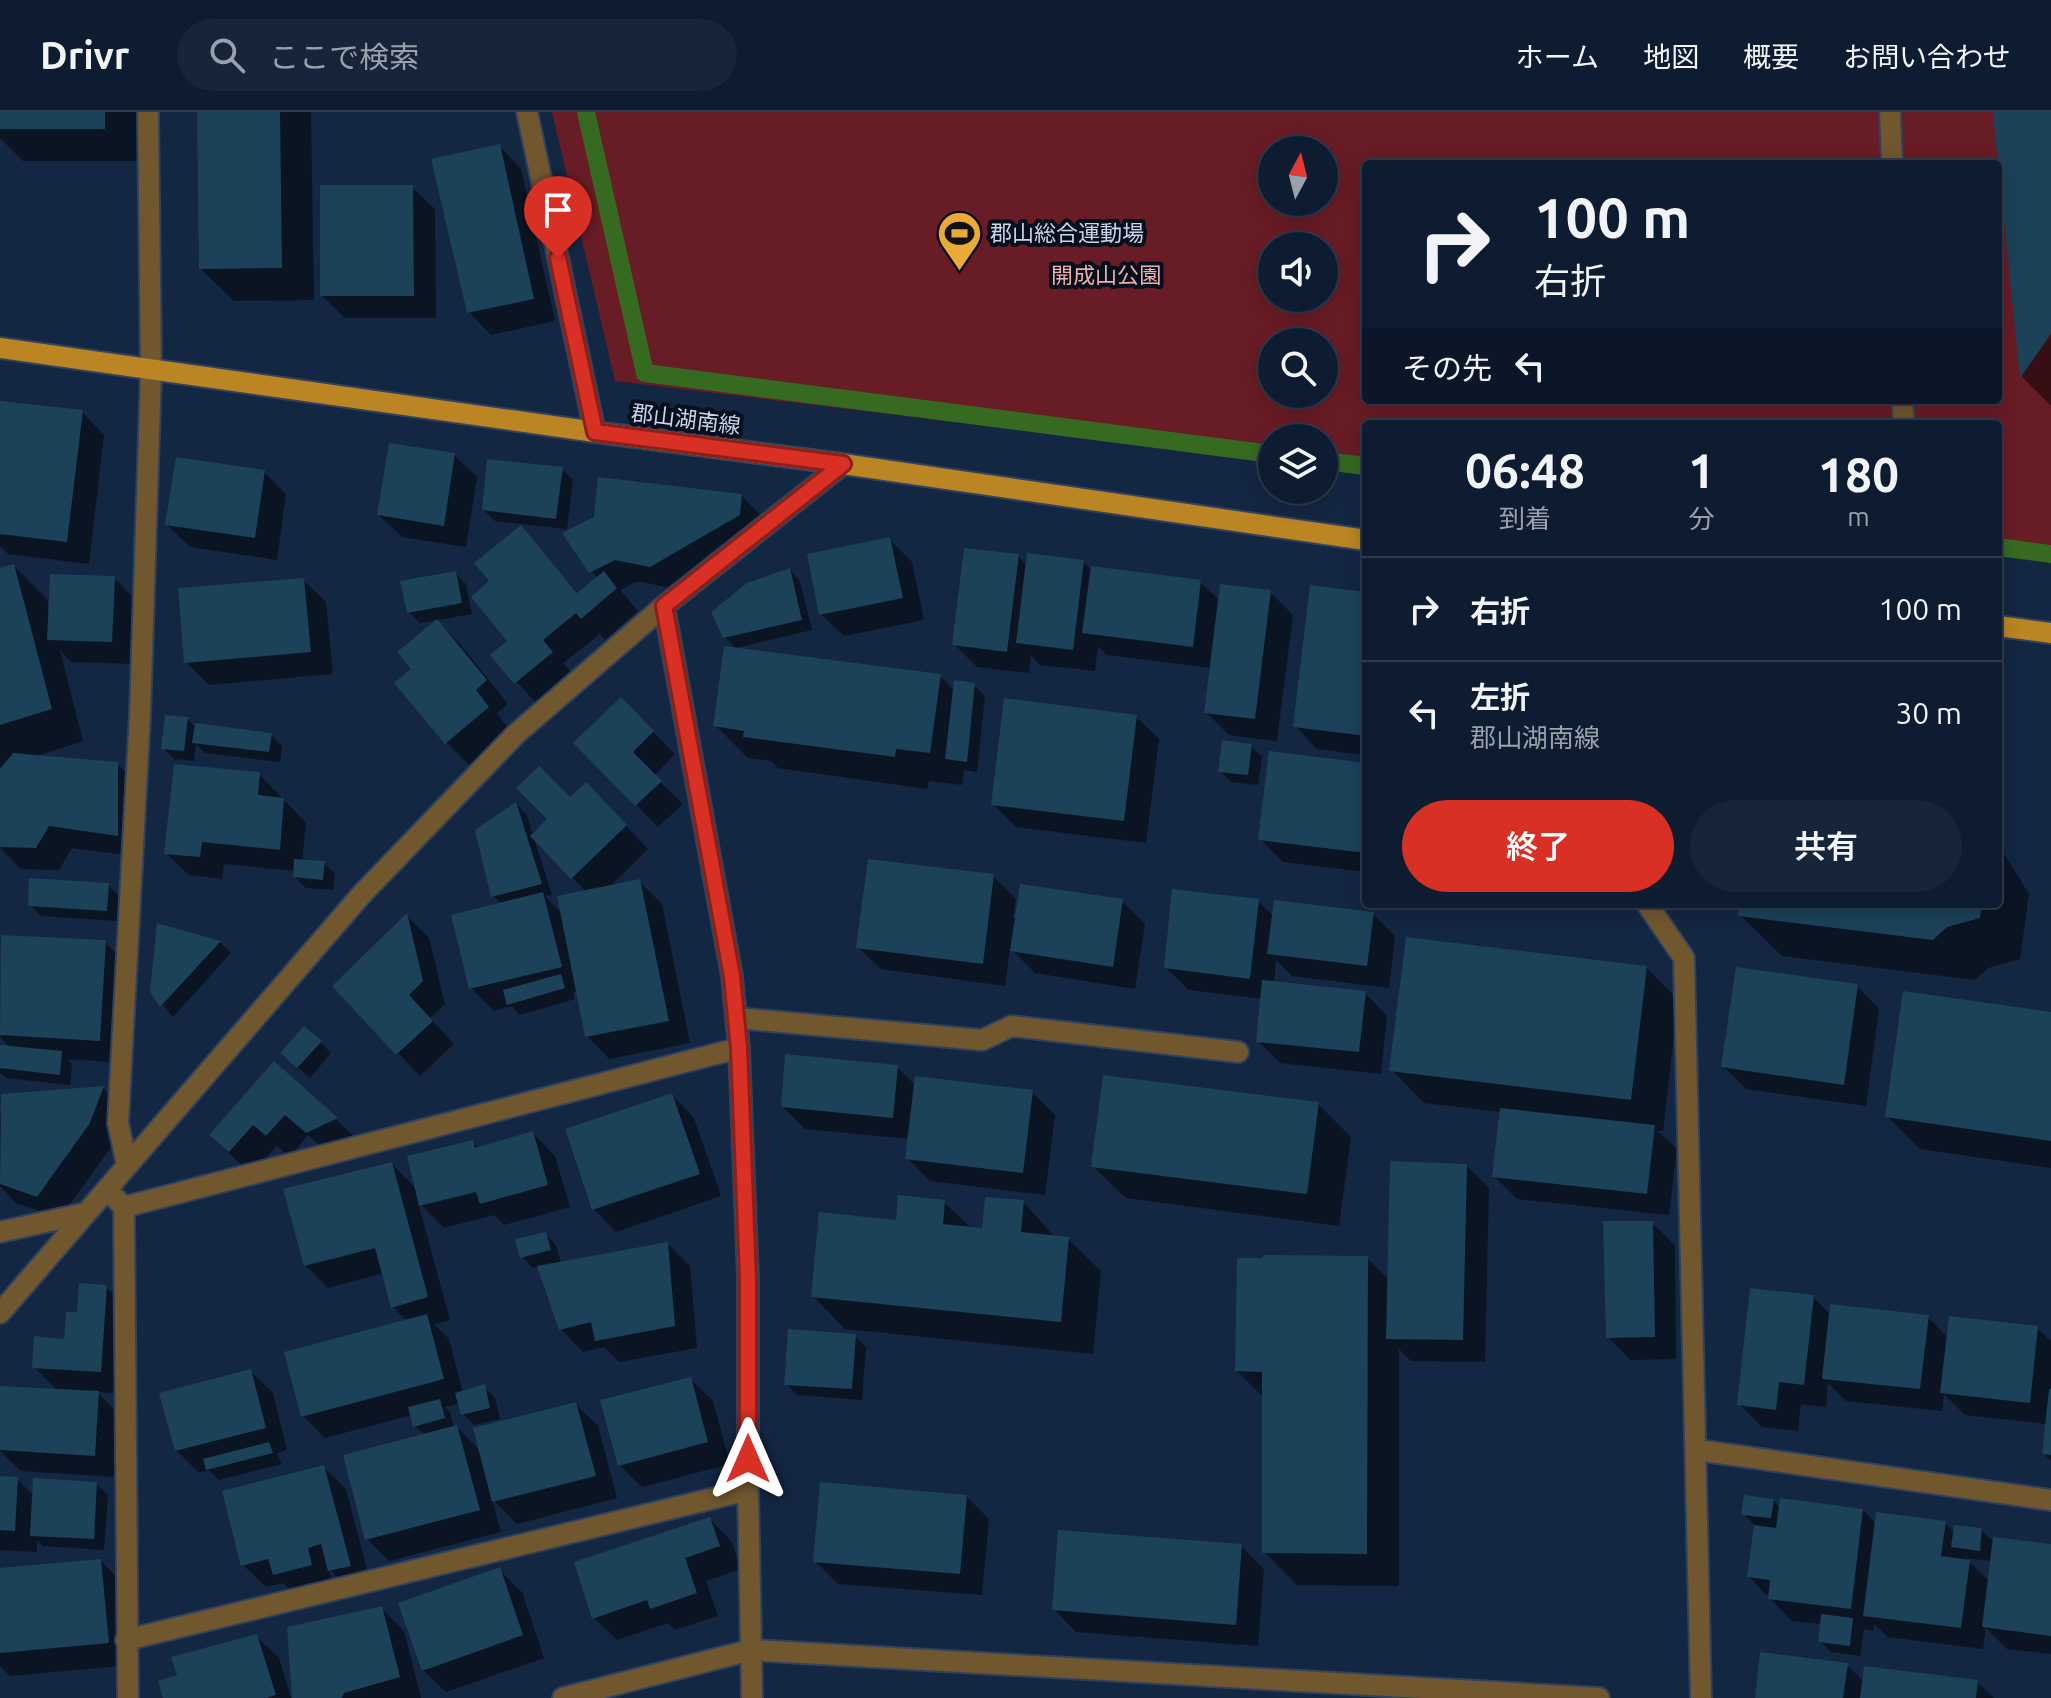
<!DOCTYPE html>
<html lang="ja">
<head>
<meta charset="utf-8">
<style>
  :root { --surface:#0e1c32; --page:#17253a; --text:#f1f3f6; --muted:#9ba1ac; --line:#2e3a4d; --accent:#d93025 }
  body { margin:0; font-family:Ubuntu,"Noto Sans JP",sans-serif; background:var(--page); color:var(--text); height:100vh; display:flex; flex-direction:column; font-size:30px; white-space:nowrap }
  * { box-sizing:border-box; margin:0 }
  p { font-size:26px; color:var(--muted) }
  .icon { flex:none; width:44px; height:44px; fill:none; stroke:currentColor; stroke-width:2; stroke-linecap:round; stroke-linejoin:round }
  .map { position:relative; flex:1; overflow:hidden }
  .side { position:absolute; left:1362px; top:308px; width:640px; height:488px; display:flex; flex-direction:column; background:var(--surface); border-radius:8px; box-shadow:0 4px 20px #0003,0 0 0 2px var(--line) }
  .side>* { flex:none }
  .guide { position:absolute; left:1362px; top:48px; width:640px; height:244px; border-radius:8px; box-shadow:0 4px 20px #0003,0 0 0 2px var(--line); background:#0e1c32; color:var(--text); overflow:hidden }
  .needle { width:52px; rotate:7deg }
  .fabs { position:absolute; left:1258px; top:24px; display:grid; gap:16px }
  .fabs a { display:grid; place-items:center; width:80px; height:80px; border-radius:50%; background:var(--surface); box-shadow:0 4px 20px #0003,0 0 0 2px var(--line); font-size:40px }
  .pin { position:absolute; display:grid; place-items:center; width:68px; height:68px; color:#fff; margin:-82px -34px; border-radius:50% 50% 50% 0; rotate:-45deg; box-shadow:0 0 8px #0007 }
  .pin .icon { rotate:45deg }
  .me { position:absolute; width:88px; margin:-44px; rotate:0deg; stroke-linejoin:round; filter:drop-shadow(0 0 6px #0008) }
  .turn { display:flex; align-items:center; gap:28px; height:168px; padding:0 40px; font-size:36px }
  .turn .icon { width:104px; height:104px; stroke-width:2.5 }
  .turn b { display:block; font-size:56px; line-height:68px }
  .then { display:flex; align-items:center; height:76px; padding:0 40px; background:#0003; gap:16px; font-size:30px }
  .eta { display:flex; justify-content:space-evenly; align-items:center; height:136px; text-align:center }
  .eta b { font-size:48px; font-weight:600; line-height:56px }
  .button { display:flex; gap:16px; margin-top:auto; padding:16px 40px }
  .button a { flex:1; height:92px; border-radius:48px; background:var(--accent); color:#fff; font-size:32px; font-weight:600; line-height:92px; text-align:center }
  .button a+a { background:var(--page); color:var(--text) }
  ul { padding:0; list-style:none }
  li { display:flex; align-items:center; gap:24px; height:104px; padding:0 40px; border-top:2px solid var(--line) }
  li div { flex:1 }
  li b { display:block; font-size:30px }
  li em { font-style:normal }
  header { display:flex; align-items:center; gap:48px; box-sizing:border-box; height:112px; padding:0 40px; background:var(--surface); border-bottom:2px solid var(--line) }
  header strong { font-size:38px }
  nav { display:flex; gap:44px; margin-inline-start:auto; font-size:28px }
  .search { width:560px; height:72px; background:var(--page); display:flex; align-items:center; gap:20px; box-sizing:border-box; padding:0 28px; border-radius:44px; color:var(--muted); font-size:30px }
  .map>svg:first-child { display:block }
</style>
</head>
<body>
<header>
<strong>Drivr</strong>
<div class="search"><svg class="icon" aria-label="search" viewBox="0 0 24 24"><circle cx="10" cy="10" r="6"/><path d="M15 15l6 6"/></svg>ここで検索</div>
<nav><a>ホーム</a><a>地図</a><a>概要</a><a>お問い合わせ</a></nav>
</header>
<div class="map">
<svg width="2051" height="1586" viewBox="0 0 2051 1586">
  <rect width="100%" height="100%" fill="#132642"/>
  <path fill="#681c25" fill-rule="evenodd" d="M552,0H2051V442L1998,436V312H1366V359L1324,354V326H1272V348L615,269ZM1272,38H1324V90H1272ZM1366,52H1998V288H1366ZM1272,134H1324V186H1272ZM1272,230H1324V282H1272Z"/>
  <path fill="#0007" fill-rule="evenodd" d="M0,0H137V49H23L0,26Z
    M199,0H311L314,188L234,189L201,157Z
    M1995,0H2051V294L2022,265Z
    M499,34L521,57L555,209L491,223L469,200Z
    M412,75L435,97L436,206H345L322,184Z
    M0,291L82,300L104,323L89,452L8,442L0,434Z
    M454,343L477,365L466,435L402,425L379,403Z
    M562,357L573,368L567,417L495,409L484,398Z
    M264,360L286,382L277,448L190,435L167,413Z
    M742,384L764,407L674,477L638,469L620,478L638,499L605,528L600,522L563,551L574,564L538,593L493,544L510,529L492,469L521,416L579,482L598,466L591,459Z
    M890,428L912,450L924,508L844,524L821,502Z
    M1018,444L1027,454L1083,450L1092,459L1200,470L1220,489L1270,480L1293,503L1277,629L1229,623L1206,600L1212,556L1107,543L1098,534L1095,559L1040,553L1031,543L1029,561L977,555L954,532Z
    M14,454L47,487L49,497L114,466L137,489L134,552L71,550L60,538L83,629L34,645L117,652L140,674L139,745L72,736L59,758L21,757L0,736L3,655H0V458Z
    M790,458L800,469L812,518L736,536L725,525Z
    M455,461L466,472L472,502L420,511L409,500Z
    M303,468L326,490L333,562L209,573L186,550Z
    M1366,482V643L1317,637L1295,614Z
    M437,510L460,532L508,592L497,601L510,619L469,653L447,631L414,557Z
    M940,564L954,578L974,573L985,584L977,660L964,658L962,673L929,669L927,677L778,656L771,649L748,646L715,613Z
    M621,587L675,642L654,664L683,692L658,715L576,631Z
    M1136,605L1159,627L1146,731L1016,715L993,692Z
    M187,607L196,616L271,623L282,634L280,650L205,641L196,632L194,649L174,647L163,636Z
    M1251,634L1262,645L1258,673L1231,670L1220,659Z
    M1998,638L2002,642L1998,681Z
    M1366,653V760L1283,750L1260,727Z
    M259,662L306,711L302,749L324,751L335,762L333,778L306,776L295,765L296,759L224,752L222,767L189,763L166,741Z
    M570,688L608,695L648,737L608,776L639,769L662,792L690,931L609,947L587,924L578,879L573,880L575,887L520,903L512,894L494,899L471,876L502,792L493,784L516,692L527,703L533,724ZM534,726L586,780L562,802L545,784L552,783Z
    M1998,732L2029,782L2020,847L1988,856L1975,868L1782,844L1740,803L1742,792H1998Z
    M993,764L1016,787L1013,806L1122,789L1145,812L1135,877L1035,861L1010,836L1005,874L881,857L858,835Z
    M108,773L119,784L117,809L41,804L30,793Z
    M1258,789L1274,805L1373,802L1395,824L1389,876L1292,864L1276,848L1274,872L1365,881L1387,904L1381,962L1280,951L1258,929L1262,887L1189,878L1166,856Z
    M1694,792H1735V797Z
    M407,804L429,826L445,892L430,906L454,932L420,964L334,874Z
    M159,813L220,830L231,841L173,905L152,879Z
    M3,825L105,830L127,853L122,951L67,947L72,952L70,973L6,966L0,960V935L11,936L0,925Z
    M1646,855L1678,888L1663,1019H1658L1677,1037L1669,1103L1517,1087L1494,1064L1501,1000L1424,991L1392,958Z
    M1857,874L1879,897L1866,994L1746,977L1723,954Z
    M2051,902V1056L1920,1037L1887,1004Z
    M320,930L331,941L310,966L294,952Z
    M274,952L337,1008L359,1029L330,1043L308,1023L290,1045L277,1034L252,1061L234,1046L211,1023Z
    M897,955L916,974L1032,980L1055,1003L1045,1083L930,1069L907,1046L910,1027L805,1017L783,995Z
    M103,976L125,999L112,1034L60,1106L16,1091L0,1074V1011L3,984Z
    M672,983L694,1006L721,1084L616,1120L594,1097Z
    M1318,992L1351,1025L1339,1114L1126,1086L1093,1054Z
    M533,1021L555,1044L570,1095L504,1113L494,1103L444,1116L418,1090L450,1208L434,1212L449,1227L463,1281L484,1275L495,1286L500,1307L474,1313L463,1302L460,1291L445,1295L450,1300L454,1316L457,1315L481,1340L575,1292L598,1314L617,1386L517,1412L492,1387L501,1420L389,1449L367,1427L425,1323L415,1314L412,1303L325,1326L303,1304L407,1209L393,1195L384,1161L328,1176L305,1153L392,1052L417,1078L473,1030L479,1037Z
    M1467,1054L1489,1076L1485,1250L1411,1249L1399,1237V1474L1297,1473L1264,1440V1286L1237,1259L1264,1148L1367,1146L1389,1168Z
    M944,1090L972,1117L984,1118L1023,1090L1055,1125L1068,1127L1101,1159L1093,1242L845,1217L813,1184L898,1110Z
    M1652,1111L1675,1133L1676,1247L1630,1248L1608,1225Z
    M545,1122L556,1133L561,1151L668,1132L690,1154L697,1236L619,1250L604,1235L583,1240L561,1217L539,1154L533,1156L522,1145Z
    M106,1175L129,1197L123,1282L97,1280L121,1304L117,1365L21,1359L0,1339V1304L58,1279L34,1255L66,1229L79,1202Z
    M1813,1185L1831,1203L1928,1205L1948,1226L2037,1216L2051,1229V1349L2044,1342L2047,1312L1965,1303L1944,1282L1942,1299L1846,1289L1828,1271L1826,1295L1801,1292L1798,1319L1762,1315L1739,1292Z
    M855,1224L866,1235L862,1288L797,1283L786,1272Z
    M250,1259L273,1281L287,1338L277,1341L282,1352L219,1368L209,1358L199,1361L176,1338Z
    M690,1267L713,1289L730,1352L642,1375L619,1353Z
    M323,1355L346,1377L372,1476L353,1481L329,1457L334,1476L297,1485L283,1471L266,1475L243,1453Z
    M0,1366L17,1367L34,1384L96,1372L108,1383L104,1438L43,1434L37,1428V1440L0,1438Z
    M966,1384L989,1407L982,1483L838,1472L815,1449Z
    M1773,1388L1781,1397L1863,1398L1876,1412L1945,1411L1955,1421L1981,1418L1995,1431L2051,1434V1542L2007,1537L1986,1516L1983,1537L1888,1525L1874,1512L1873,1519L1864,1517L1860,1544L1831,1540L1820,1529L1822,1512L1792,1509L1749,1465L1756,1414L1743,1402ZM1965,1446L1992,1449L1990,1470Z
    M710,1407L732,1430L741,1457L706,1469L718,1504L675,1518L668,1511L617,1528L594,1506Z
    M1241,1434L1264,1457L1258,1534L1076,1520L1054,1497Z
    M101,1449L123,1472L131,1553L10,1564L0,1554V1458Z
    M499,1458L522,1480L544,1546L446,1580L423,1558Z
    M381,1496L404,1519L421,1586H294Z
    M256,1524L279,1546L291,1586H165L179,1564Z
    M1847,1553L1864,1570H1977L1994,1586H1757Z"/>
  <g fill="none" stroke-linecap="round" stroke-linejoin="round">
    <path stroke="#366a21" stroke-width="18" d="M586,0L645,261L1272,342
      M1324,349L1366,354
      M1998,435L2051,442"/>
  </g>
  <path fill="#1b4259" d="M0,0H105V17H0Z
    M197,0H280L282,156L199,157Z
    M1993,0H2051V222L2020,266Z
    M500,32L534,187L467,201L431,47Z
    M320,73H413L414,184H320Z
    M0,289L83,298L67,430L0,422Z
    M389,331L455,341L444,414L377,403Z
    M176,345L265,358L255,426L165,413Z
    M487,347L563,355L556,407L482,398Z
    M598,365L742,382L740,403L650,455L615,448L589,461L562,421L594,405Z
    M521,413L577,481L604,459L617,476L581,507L576,501L543,528L553,540L514,572L490,543L507,529L471,485L489,469L474,451Z
    M890,425L903,486L819,503L807,442Z
    M964,436L1019,442L1007,540L952,533Z
    M1027,441L1084,448L1073,538L1016,531Z
    M14,452L52,597L0,613V456Z
    M1091,454L1201,468L1193,535L1082,521Z
    M790,456L802,508L723,526L711,500L747,471Z
    M456,459L462,491L407,501L400,469Z
    M50,462L115,464L112,530L47,528Z
    M304,466L311,540L184,551L178,476Z
    M1220,472L1271,478L1255,607L1204,601Z
    M1310,473L1366,480V624L1293,615Z
    M437,507L487,568L476,578L489,595L445,632L394,571L411,557L397,540Z
    M724,534L941,562L930,641L896,637L895,645L743,625L744,619L713,614Z
    M954,568L975,571L967,650L945,647Z
    M621,585L654,619L633,640L662,669L635,694L573,631Z
    M1004,586L1137,603L1124,709L991,693Z
    M165,603L188,605L184,639L161,637Z
    M195,611L272,621L269,640L192,631Z
    M1222,628L1252,632L1248,663L1218,660Z
    M1269,639L1366,651V741L1258,728Z
    M13,641L118,650V724L49,714L36,736L0,735V657Z
    M174,652L260,660L258,683L284,686L280,738L202,730L200,745L164,742Z
    M539,654L570,685L586,670L627,713L571,767L530,724L547,707L516,676Z
    M516,690L542,772L491,785L475,718Z
    M294,747L325,749L323,768L293,765Z
    M868,747L994,762L983,852L856,836Z
    M29,766L109,771L107,799L28,794Z
    M640,767L669,909L585,925L557,784Z
    M1020,772L1123,787L1113,855L1010,839Z
    M1172,777L1259,787L1250,867L1164,856Z
    M543,780L562,855L469,877L451,803Z
    M1274,788L1374,800L1367,854L1267,842Z
    M1740,792H1982L1980,806L1947,815L1933,828L1738,804Z
    M407,801L423,869L409,883L433,909L396,943L332,874Z
    M157,811L221,829L160,895L150,880Z
    M1,823L106,828L100,929L0,923Z
    M1406,825L1647,854L1631,988L1389,959Z
    M1736,855L1858,872L1844,973L1721,955Z
    M561,862L565,876L507,893L503,878Z
    M1262,868L1366,879L1359,940L1256,930Z
    M1903,879L2051,900V1029L1885,1005Z
    M304,914L322,929L297,956L280,941Z
    M0,933L62,939L60,963L0,956Z
    M785,942L898,953L893,1006L781,995Z
    M274,949L338,1006L306,1021L285,1003L266,1024L253,1013L229,1040L209,1023Z
    M1103,963L1319,990L1307,1082L1091,1055Z
    M915,964L1033,978L1023,1061L905,1047Z
    M104,974L90,1011L37,1085L0,1072L1,982Z
    M672,981L700,1062L592,1098L565,1017Z
    M1500,996L1655,1013L1647,1082L1492,1065Z
    M533,1019L548,1073L480,1092L476,1080L419,1094L407,1044L473,1028L475,1036Z
    M1390,1049L1467,1052L1463,1228L1386,1227Z
    M392,1050L428,1185L391,1196L375,1136L304,1154L283,1077Z
    M898,1083L945,1088L943,1112L982,1116L985,1085L1024,1088L1021,1120L1069,1125L1061,1210L811,1185L819,1100L896,1108Z
    M1603,1109H1653L1655,1225L1606,1226Z
    M546,1120L551,1138L520,1146L515,1127Z
    M668,1130L675,1214L595,1229L591,1210L559,1218L537,1154Z
    M1263,1143L1368,1144L1367,1442L1262,1441V1260L1235,1259L1237,1146H1263Z
    M79,1171L107,1173L101,1260L32,1256L34,1224L64,1227L66,1200H77Z
    M1750,1176L1814,1183L1804,1273L1779,1270L1776,1298L1737,1293Z
    M1830,1192L1929,1203L1920,1277L1822,1267Z
    M427,1202L444,1267L301,1305L284,1240Z
    M1949,1204L2038,1214L2030,1291L1940,1281Z
    M788,1217L856,1222L852,1277L784,1273Z
    M251,1257L266,1316L175,1339L159,1281Z
    M691,1265L708,1330L618,1354L600,1288Z
    M485,1272L490,1296L461,1303L455,1281Z
    M0,1274L99,1279L95,1344L0,1338Z
    M2049,1277H2051V1343L2042,1342Z
    M440,1287L445,1306L413,1315L408,1295Z
    M576,1290L596,1364L492,1390L473,1316Z
    M457,1313L480,1398L365,1428L343,1343Z
    M269,1330L273,1341L206,1358L203,1347Z
    M324,1353L351,1454L328,1459L321,1432L308,1436L312,1453L273,1463L268,1447L241,1454L222,1379Z
    M0,1364L18,1365L15,1419L0,1418Z
    M33,1366L97,1370L94,1427L30,1424Z
    M820,1370L967,1383L960,1462L813,1450Z
    M1744,1383L1774,1387L1771,1406L1741,1403Z
    M1780,1386L1863,1397L1851,1497L1768,1487L1770,1468L1747,1465L1754,1413L1776,1416Z
    M1876,1400L1946,1409L1941,1444L1970,1448L1961,1516L1863,1504Z
    M710,1405L720,1434L685,1446L697,1481L650,1497L647,1488L592,1507L574,1450Z
    M1954,1413L1982,1416L1980,1439L1951,1435Z
    M1058,1418L1242,1432L1236,1513L1052,1498Z
    M1993,1425L2051,1432V1524L1982,1515Z
    M101,1447L109,1531L0,1541V1456Z
    M500,1455L523,1523L422,1559L398,1491Z
    M382,1494L400,1565L344,1581L342,1586H292L287,1515Z
    M1821,1502L1853,1506L1850,1534L1818,1530Z
    M257,1522L276,1583L266,1586H163L158,1569L177,1563L171,1545Z
    M1760,1540L1848,1551L1843,1586H1755Z
    M1864,1554L1978,1568L1976,1586H1860Z"/>
  <g fill="none" stroke-linecap="round" stroke-linejoin="round">
    <defs>
      <path id="service" d="M1890,0L1892,52
        M1902,288L1904,312"/>
      <path id="minor" d="M527,0L595,320
        M664,494L732,864L739,936L748,1166V1378L752,1586
        M1647,792L1684,846L1701,1586
        M736,906L982,928L1012,914L1238,940
        M127,1053L118,1011L140,603L151,259L148,0
        M115,1086L124,1095L128,1586
        M124,1095L739,936
        M0,1120L86,1101
        M0,1201L362,782L516,622L664,494L843,352
        M1697,1338L2051,1388
        M126,1528L748,1378
        M563,1586L751,1538L1599,1586"/>
      <path id="primary" d="M0,236L595,320L843,352L1366,428
        M1998,514L2051,521"/>
    </defs>
    <use href="#service" stroke="#30425d" stroke-width="24"/>
    <use href="#minor" stroke="#30425d" stroke-width="24"/>
    <use href="#primary" stroke="#30425d" stroke-width="24"/>
    <use href="#service" stroke="#70572e" stroke-width="20"/>
    <use href="#minor" stroke="#70572e" stroke-width="20"/>
    <use href="#primary" stroke="#ba8522" stroke-width="20"/>
  </g>
  <g fill="none" stroke-linecap="round" stroke-linejoin="round">
    <defs>
      <path id="route" d="M558,146L595,320L843,352L664,494L732,864L739,936L748,1166V1347"/>
    </defs>
    <use href="#route" stroke="#8d1f18" stroke-width="20"/>
    <use href="#route" stroke="#d93025" stroke-width="14"/>
  </g>
  <defs>
    <symbol id="stadium-pin" viewBox="-11 -11 22 30"><path d="M0 17L-7.5 6A9.5 9.5 0 1 1 7.5 6Z" fill="#eaaa38" stroke="#070f1c"/><path d="M0-5a6.5 5 0 1 0 0 10a6.5 5 0 1 0 0-10ZM-3.5-1.8h7v3.6h-7Z" fill="#111"/></symbol>
  </defs>
  <g fill-rule="evenodd">
    <use href="#stadium-pin" x="934" y="96" width="51" height="69"/>
  </g>
  <g text-anchor="middle" stroke-width="8" stroke-linejoin="round" paint-order="stroke">
    <g font-size="22" fill="#c9d5e8" stroke="#070f1c" text-anchor="start">
      <text x="990" y="129">郡山総合運動場</text>
    </g>
    <g font-size="22" fill="#edb0b1" stroke="#070f1c">
      <text x="1106" y="171">開成山公園</text>
    </g>
    <g font-size="22" fill="#c9d5e8" stroke="#070f1c">
      <text transform="translate(686 307) rotate(7)" y="8">郡山湖南線</text>
    </g>
  </g>
</svg>
<div class="fabs">
<a><svg class="needle" viewBox="-14 -14 28 28"><path d="M0-13l5 13h-10z" fill="#e53935"/><path d="M0 13l5-13h-10z" fill="#9ba1ac"/></svg></a>
<a><svg class="icon" aria-label="sound" viewBox="0 0 24 24"><path d="M4 9h4l5-4v14l-5-4H4zM17 9q2 3 0 6"/></svg></a>
<a><svg class="icon" aria-label="search" viewBox="0 0 24 24"><circle cx="10" cy="10" r="6"/><path d="M15 15l6 6"/></svg></a>
<a><svg class="icon" aria-label="layers" viewBox="0 0 24 24"><path d="M12 4l9 5-9 5-9-5zM3 14l9 5 9-5"/></svg></a>
</div>
<div class="pin" style="left:558px;top:146px;background:#d93025"><svg class="icon" aria-label="arrive" viewBox="0 0 24 24"><path d="M6 21V4h12l-3 4 3 4H6"/></svg></div>
<svg class="me" style="left:748px;top:1347px" viewBox="-20 -20 40 40"><path d="M0-17L14 15 0 8-14 15z" fill="#d93025" stroke="#fff" stroke-width="4"/></svg>
<div class="guide">
<div class="turn"><svg class="icon" aria-label="right" viewBox="0 0 24 24"><path d="M7 20v-9h11M14 6l5 5-5 5"/></svg><div><b>100 m</b>右折</div></div>
<div class="then">その先<svg class="icon" aria-label="left" viewBox="0 0 24 24"><path d="M17 20v-9H6M10 6l-5 5 5 5"/></svg></div>
</div>
<section class="side">
<div class="eta">
<div><b>06:48</b><p>到着</p></div>
<div><b>1</b><p>分</p></div>
<div><b>180</b><p>m</p></div>
</div>
<ul>
<li><svg class="icon" aria-label="right" viewBox="0 0 24 24"><path d="M7 20v-9h11M14 6l5 5-5 5"/></svg><div><b>右折</b></div><em>100 m</em></li>
<li><svg class="icon" aria-label="left" viewBox="0 0 24 24"><path d="M17 20v-9H6M10 6l-5 5 5 5"/></svg><div><b>左折</b><p>郡山湖南線</p></div><em>30 m</em></li>
</ul>
<div class="button"><a>終了</a><a>共有</a></div>
</section>
</div>
</body>
</html>
